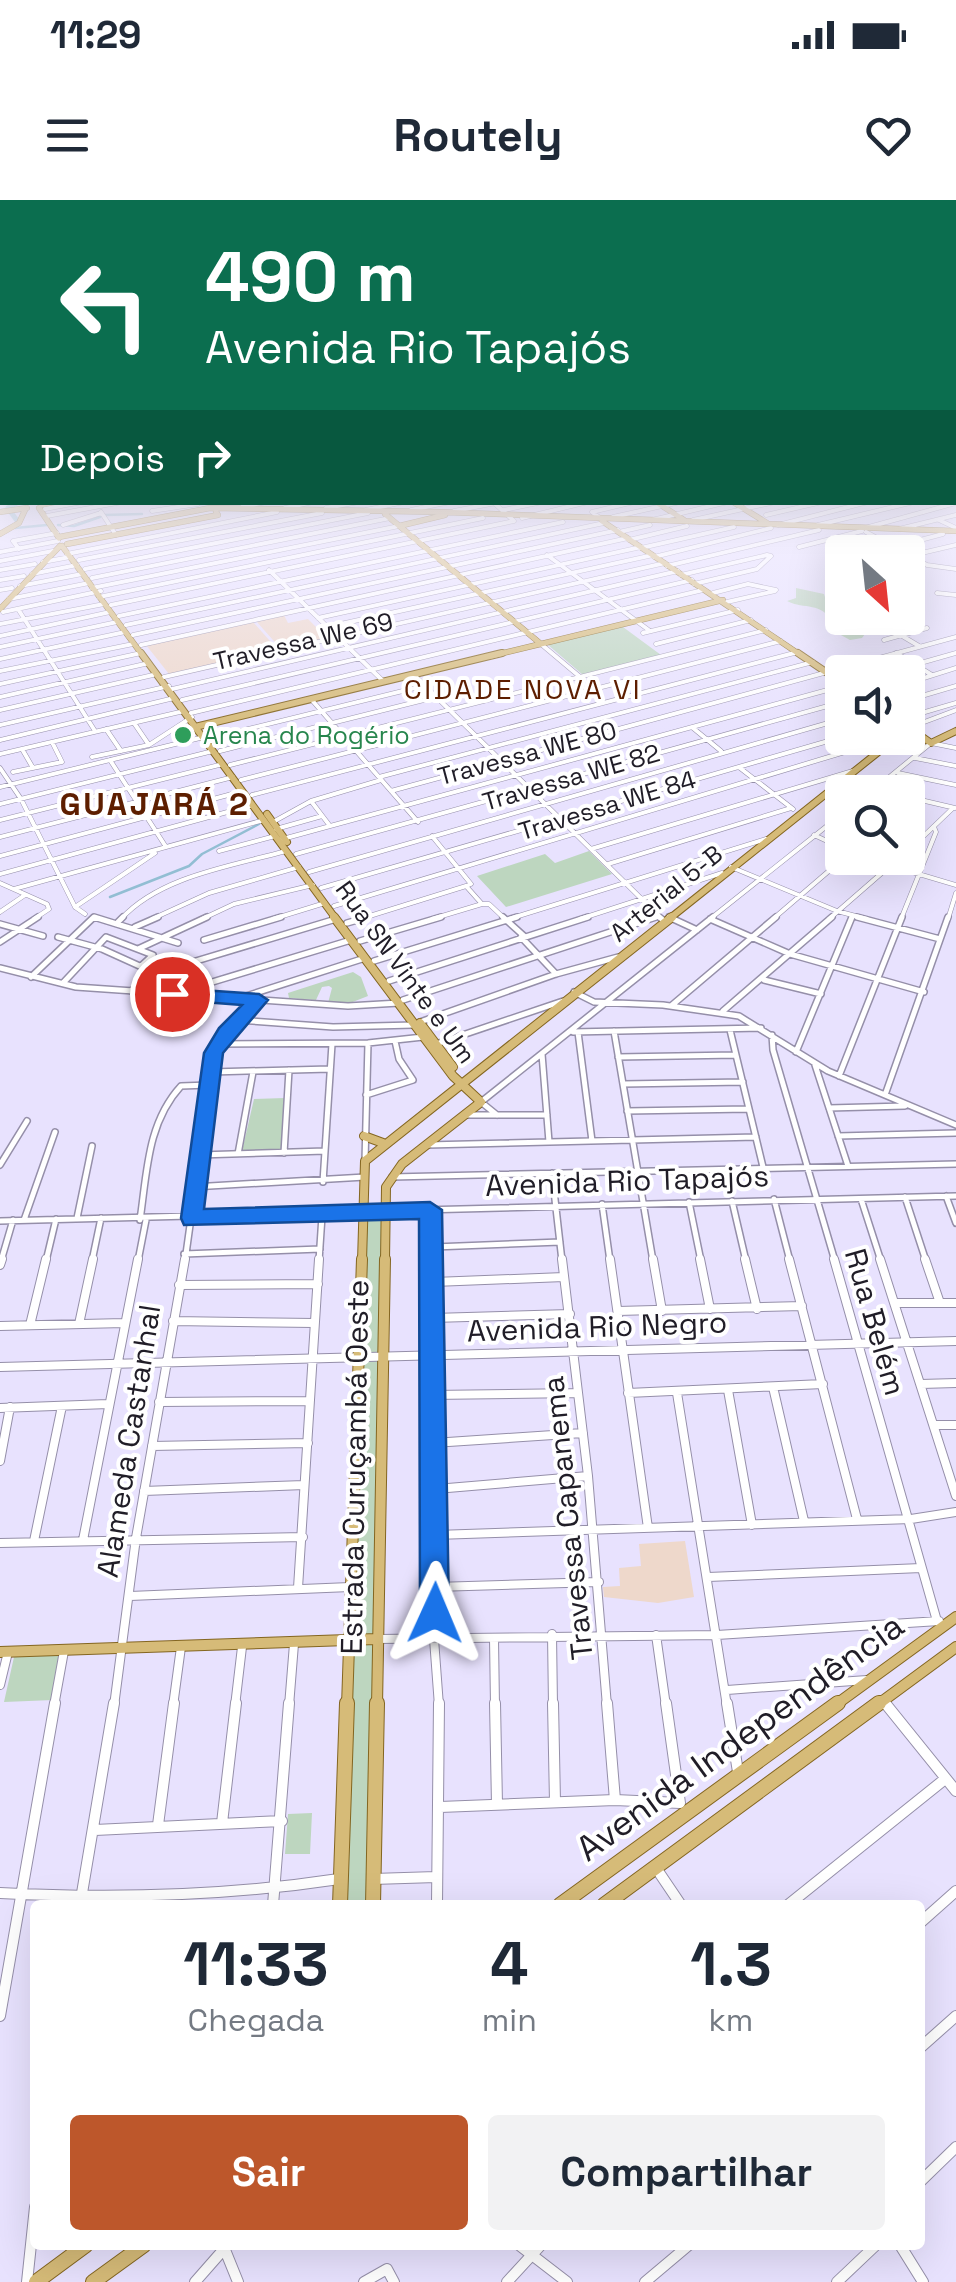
<!DOCTYPE html>
<html lang="pt">
<head>
<meta charset="utf-8">
<style>
  :root { --surface:#fff; --page:#f2f2f3; --text:#1f2937; --muted:#747a83; --accent:#bd572b }
  body { margin:0; font-family:"Space Grotesk",sans-serif; background:var(--page); color:var(--text); height:100vh; display:flex; flex-direction:column; font-size:38px; white-space:nowrap }
  * { box-sizing:border-box; margin:0 }
  p { font-size:32px; color:var(--muted) }
  .icon { flex:none; width:55px; height:55px; fill:none; stroke:currentColor; stroke-width:2; stroke-linecap:round; stroke-linejoin:round }
  .map { position:relative; flex:1; overflow:hidden }
  .details { position:absolute; left:30px; top:1700px; width:895px; height:350px; display:flex; flex-direction:column; background:var(--surface); border-radius:10px; box-shadow:0 10px 40px #0002 }
  .details>* { flex:none }
  .guide { position:absolute; left:0px; top:0px; width:958px; height:305px; box-shadow:0 10px 40px #0002; background:#0b6e4f; color:#fff; overflow:hidden }
  .needle { width:65px; rotate:153deg }
  .tools { position:absolute; left:825px; top:335px; display:grid; gap:20px }
  .tools a { display:grid; place-items:center; width:100px; height:100px; border-radius:10px; background:var(--surface); box-shadow:0 10px 40px #0002; font-size:50px }
  .pin { position:absolute; display:grid; place-items:center; width:85px; height:85px; color:#fff; margin:-42px; border:5px solid #fff; border-radius:50%; box-shadow:0 2px 10px #0007 }
  .me { position:absolute; width:110px; margin:-55px; rotate:1deg; stroke-linejoin:round; filter:drop-shadow(0 0 8px #0008) }
  .turn { display:flex; align-items:center; gap:35px; height:210px; padding:0 40px; font-size:45px }
  .turn .icon { width:130px; height:130px; stroke-width:2.5 }
  .turn b { display:block; font-size:70px; line-height:85px }
  .then { display:flex; align-items:center; height:95px; padding:0 40px; background:#0003; gap:20px; font-size:38px }
  .eta { display:flex; justify-content:space-evenly; align-items:center; height:170px; text-align:center }
  .eta b { font-size:60px; font-weight:600; line-height:70px }
  .primary-button { display:flex; gap:20px; margin-top:auto; padding:20px 40px }
  .primary-button a { flex:1; height:115px; border-radius:10px; background:var(--accent); color:#fff; font-size:40px; font-weight:600; line-height:115px; text-align:center }
  .primary-button a+a { background:var(--page); color:var(--text) }
  .status { display:flex; justify-content:space-between; align-items:center; height:70px; padding:0 50px; background:var(--surface); direction:ltr }
  .status svg { height:28px; fill:currentColor }
  header { display:flex; justify-content:space-between; align-items:center; height:130px; padding:0 40px; background:var(--surface); font-size:45px; font-weight:600 }
  .map>svg:first-child { display:block }
</style>
</head>
<body>
<div class="status"><b>11:29</b><svg viewBox="0 0 49 12"><path d="M0 12V9h3v3zM5 12V6h3v6zM10 12V3h3v9zM15 12V0h3v12zM26 1h20v11H26zM47 4h2v5h-2z"/></svg></div>
<header><svg class="icon" aria-label="menu" viewBox="0 0 24 24"><path d="M4 6h16M4 12h16M4 18h16"/></svg>Routely<svg class="icon" aria-label="heart" viewBox="0 0 24 24"><path d="M12 20l-8-8c-3-5 5-10 8-4 3-6 11-1 8 4z"/></svg></header>
<div class="map">
<svg width="956" height="2082" viewBox="0 0 956 2082">
  <rect width="100%" height="100%" fill="#e8e2fe"/>
  <path fill="#eed8cb" d="M284,415L288,423L308,419L328,439L281,449L256,421Z
    M253,422L278,450L169,474L146,445Z
    M685,1341L694,1397L658,1403L604,1397L603,1387L620,1386L619,1368L641,1366L639,1344Z"/>
  <path fill="#bdd6bf" d="M796,388L824,394L829,410L865,434L862,438L850,440L830,429L833,423C821,401 805,410 787,401L796,398Z
    M623,427L661,455L583,475L547,444Z
    M589,651L612,674L506,707L477,676L545,654L555,663Z
    M353,772L361,777L368,796L345,805L328,803L332,788L329,786L322,787L316,800L289,798L288,793Z
    M285,898L282,950L242,951L254,899Z
    M375,1016L385,1021L372,1705H342L364,1020Z
    M62,1455L53,1500L4,1502L14,1457Z
    M312,1613L310,1654H285L288,1614Z"/>
  <g fill="none" stroke-linecap="round" stroke-linejoin="round">
    <path stroke="#92bed3" stroke-width="2.5" d="M105,315L142,314
      M58,325L74,326L100,317
      M15,328L47,325
      M110,697L189,666L202,654L259,624"/>
    <path stroke="#92bed3" stroke-width="5" d="M18,302L8,308L18,322"/>
    <defs>
      <path id="minor-far3" d="M213,303L217,302
        M242,307L266,302
        M285,308L313,302
        M326,308L359,302
        M45,309L82,302
        M366,310L404,302
        M411,310L450,302
        M504,310L542,302
        M152,311L198,304
        M454,311L496,303
        M101,312L116,335
        M766,315L822,302
        M47,316L122,302
        M613,317L680,302
        M522,318L588,302
        M600,318L592,312L634,302
        M652,320L728,302
        M693,320L775,302
        M939,320L956,328
        M63,325L101,313
        M778,325L868,302
        M818,325L914,302
        M865,328L956,303
        M899,329L956,315
        M619,332L650,325
        M866,332L903,352
        M629,340L687,326
        M799,347L862,331
        M641,348L734,327
        M19,349L13,341L57,333
        M0,352L58,341
        M875,352L943,334
        M67,354L277,312
        M547,355L650,431
        M908,355L927,365L956,369
        M909,356L956,345
        M654,357L771,328
        M79,360L322,313
        M0,361L53,351
        M43,362L70,357
        M667,366L819,330
        M85,369L368,313
        M0,370L35,364
        M269,370L383,481
        M32,374L77,365
        M681,375L767,355
        M92,378L390,318
        M0,380L24,376
        M694,384L757,369L771,356L767,355
        M20,386L82,374
        M92,388L399,326
        M0,390L12,388
        M713,393L748,384L776,390
        M937,393L956,395
        M836,396L842,400
        M99,397L483,318
        M9,399L89,383
        M727,402L775,391
        M111,405L514,321L493,302
        M833,408L842,406
        M18,409L95,531
        M3,412L101,391
        M119,416L563,322
        M318,418L641,347
        M872,418L919,446
        M850,419L854,418
        M0,424L104,404
        M126,425L604,323
        M327,427L653,355
        M863,430L911,417
        M643,433L738,410
        M133,435L618,330
        M0,436L110,412
        M884,440L927,428
        M541,444L579,476
        M656,444L751,420
        M141,445L628,338
        M0,447L117,422
        M896,453L932,475
        M0,459L125,432
        M0,471L133,444
        M889,472L956,453
        M413,474L662,719
        M164,477L665,363
        M908,483L956,468
        M0,484L141,453
        M168,490L678,371
        M0,497L149,463
        M311,499L418,622
        M182,500L692,380
        M908,500L956,486
        M0,510L153,475
        M191,513L703,390
        M908,517L956,503
        M134,523L149,545
        M0,525L169,486
        M911,527L956,510
        M693,528L721,551
        M106,529L121,551
        M211,538L423,486
        M0,540L174,498
        M22,549L33,568
        M220,551L436,497
        M0,554L184,511
        M92,557L149,545L192,517
        M915,558L956,566
        M110,560L166,647
        M230,565L766,430
        M0,568L21,599L75,707L85,714
        M740,568L793,609
        M13,572L62,562L52,542
        M898,573L956,585
        M379,577L813,462
        M241,580L781,441
        M0,587L204,537
        M391,591L956,437
        M871,592L931,543L956,548
        M252,595L798,452
        M908,597L955,608
        M311,601L330,626
        M0,604L213,551
        M0,620L223,564
        M273,622L311,601L381,580
        M276,629L322,616
        M814,635L842,648
        M432,636L471,684L466,686L482,704H489L505,719
        M0,637L233,577
        M279,640L842,486
        M591,649L856,570
        M219,651L275,636
        M908,651L953,608
        M296,654L842,502
        M0,656L243,591
        M865,658L956,685
        M608,664L791,608
        M731,667L837,711L867,719
        M309,672L842,519
        M0,674L253,605
        M0,683L47,704L49,709L34,719
        M321,688L842,537
        M14,689L264,620
        M334,706L865,546L890,542
        M75,707L155,653
        M0,712L25,695
        M669,717L673,719
        M92,719H101
        M121,719C160,676 232,666 286,651
        M152,719L209,693L299,667
        M202,719L234,704L313,685
        M273,719L325,703
        M360,719L466,686
        M432,719L482,704
        M509,719L766,639
        M580,719L722,673
        M649,719L658,716
        M710,719L842,614
        M773,719L844,658
        M829,719L899,658
        M901,719L936,632L934,627
        M948,719L956,693"/>
      <path id="minor-far2" d="M503,717L524,736
        M659,717L663,720
        M669,717L697,730
        M857,717L940,739
        M710,719L790,754L924,792
        M118,722L123,717
        M347,723L368,717
        M0,724L43,736
        M135,727L158,717
        M58,737L102,749L155,773
        M521,737L556,774
        M204,740L281,717
        M360,741L441,717
        M0,742L38,717
        M138,749L207,717
        M374,761L517,717
        M0,768L76,787L348,806L399,803
        M31,777L94,717L178,743
        M764,780L821,794
        M389,781L588,717
        M63,783L106,737L153,755L141,766
        M131,791L156,773L336,719
        M574,792L594,802L663,805L739,816L828,871L956,925
        M176,793L351,740
        M243,797L365,758
        M403,800L656,717
        M671,806L776,717
        M723,811L832,717
        M238,820L333,827L414,825
        M420,822L556,774L618,757
        M730,830L763,967
        M614,831L653,1061
        M573,832L761,828
        M578,832L592,941
        M772,835L773,850L835,1061
        M217,844L368,843L423,837
        M436,844L563,801
        M796,852L852,717
        M542,854L549,942
        M618,857L736,855
        M815,865L848,966
        M211,872L330,869
        M839,876L902,717
        M623,884L743,882
        M366,895L413,880L399,859L395,841
        M885,895L948,717
        M829,908L905,906
        M627,911L748,909
        M466,915H547
        M497,915L481,902L713,717
        M838,936L956,933
        M427,945L756,937
        M284,953L289,870
        M238,954L253,872
        M199,955L325,951
        M365,961L368,843
        M0,965L27,921
        M552,973L562,1061
        M392,977L956,964
        M323,982L332,844
        M193,987L365,977
        M946,996L956,1023
        M905,997L926,1061
        M774,999L790,1061
        M861,999L881,1061
        M732,1001L746,1061
        M689,1002L701,1061
        M602,1004L610,1061
        M430,1010L433,1061
        M77,1018L92,946
        M24,1020L55,932
        M140,1020C147,973 147,923 181,886L209,885
        M0,1021L956,996
        M434,1047L560,1042
        M184,1054L320,1049
        M1,1061L13,1020
        M46,1061L56,1019
        M92,1061L101,1018
        M138,1061L146,1020
        M185,1061L214,853L226,833L259,800
        M319,1061L322,1016"/>
      <path id="minor-far1" d="M433,1059L434,1439L439,1506
        M562,1059L588,1276L607,1506
        M610,1059L648,1328
        M653,1059L662,1111
        M700,1059L710,1109
        M745,1059L757,1109
        M789,1059L857,1319
        M834,1059L937,1421
        M880,1059L956,1296
        M925,1059L940,1103
        M0,1065L2,1059
        M434,1082L564,1077
        M179,1085L318,1084
        M895,1103H956
        M618,1111L802,1106
        M433,1118L570,1114
        M173,1121L314,1123
        M79,1124L93,1059
        M30,1125L46,1059
        M0,1126L124,1123
        M0,1167L956,1141
        M921,1184L956,1183
        M773,1187L804,1321
        M728,1190L752,1325
        M628,1193L823,1184
        M677,1193L727,1506
        M431,1195L578,1193
        M159,1202L309,1201
        M0,1208L108,1204
        M935,1225H956
        M433,1243L583,1233
        M152,1246L308,1243
        M0,1261L10,1207
        M436,1289L588,1276
        M144,1291L304,1285
        M436,1335L911,1319L956,1312
        M83,1340L138,1059
        M34,1341L62,1206
        M0,1343L303,1337
        M708,1377L921,1368
        M435,1387L599,1382
        M298,1388L319,1059
        M130,1396L350,1387
        M552,1434L553,1506
        M656,1435L666,1506
        M377,1439L717,1435L939,1421
        M494,1439L495,1506
        M0,1485L8,1452
        M727,1490L867,1480
        M882,1500L887,1506
        M54,1506L64,1451
        M114,1506L136,1338L185,1059
        M173,1506L181,1447
        M235,1506L242,1447
        M289,1506L294,1444"/>
      <path id="minor" d="M495,1503L497,1604
        M553,1503L555,1602
        M607,1503L615,1600
        M666,1503L680,1603
        M727,1503L738,1572
        M885,1503L956,1591
        M440,1607L615,1600L680,1603
        M222,1623L236,1503
        M158,1625L174,1503
        M95,1630L282,1621
        M656,1668L681,1705
        M373,1679L436,1677
        M0,1693C113,1699 227,1696 339,1679
        M80,1705L114,1503
        M273,1705L289,1503
        M437,1705L439,1503
        M788,1705L945,1579
        M920,1723L956,1691
        M0,1816L55,1503
        M920,1848L956,1816
        M920,1982L956,1947
        M223,2045L238,2082
        M519,2045L567,2082
        M900,2045L923,2082
        M27,2082L35,2007
        M195,2082L224,2049
        M364,2082L387,2069L394,2082
        M507,2082L541,2045
        M645,2082L689,2045
        M837,2082L876,2045"/>
      <path id="major-far4" d="M656,302L684,320
        M733,302L767,323
        M42,305L54,302
        M39,308L59,338
        M0,312L27,308
        M385,314L541,444
        M602,321L802,456
        M399,326L445,315
        M0,334L19,323L26,308
        M59,337L210,308L440,312L956,331
        M67,344L218,315L216,312
        M62,346L143,456
        M0,409L60,346
        M491,456L723,400"/>
      <path id="major-far3" d="M141,453L336,719
        M798,453L842,483
        M195,527L502,453
        M908,527L931,543L956,531
        M267,614L287,642
        M669,719L896,538"/>
      <path id="major-far2" d="M334,717L453,876L481,902L402,964L386,987L385,1061
        M420,823L453,867
        M364,936L383,943
        M362,1061L365,961L672,717"/>
      <path id="major-far1" d="M0,1452L376,1439
        M347,1506L362,1059
        M377,1506L385,1059
        M834,1506L956,1417
        M876,1506L956,1447"/>
      <path id="major" d="M340,1705L347,1503
        M373,1705L377,1503
        M560,1705L838,1503
        M604,1705L879,1503
        M36,2082L86,2045
        M93,2082L144,2045"/>
    </defs>
    <use href="#minor-far3" stroke="#958fa9" stroke-width="5"/>
    <use href="#minor-far2" stroke="#958fa9" stroke-width="8"/>
    <use href="#minor-far1" stroke="#958fa9" stroke-width="10"/>
    <use href="#minor" stroke="#958fa9" stroke-width="12"/>
    <use href="#major-far4" stroke="#846621" stroke-width="6"/>
    <use href="#major-far3" stroke="#846621" stroke-width="8"/>
    <use href="#major-far2" stroke="#846621" stroke-width="10"/>
    <use href="#major-far1" stroke="#846621" stroke-width="12"/>
    <use href="#major" stroke="#846621" stroke-width="16"/>
    <use href="#minor-far3" stroke="#fff" stroke-width="4"/>
    <use href="#minor-far2" stroke="#fff" stroke-width="5"/>
    <use href="#minor-far1" stroke="#fff" stroke-width="8"/>
    <use href="#minor" stroke="#fff" stroke-width="10"/>
    <use href="#major-far4" stroke="#d6bb78" stroke-width="5"/>
    <use href="#major-far3" stroke="#d6bb78" stroke-width="6"/>
    <use href="#major-far2" stroke="#d6bb78" stroke-width="8"/>
    <use href="#major-far1" stroke="#d6bb78" stroke-width="10"/>
    <use href="#major" stroke="#d6bb78" stroke-width="14"/>
  </g>
  <linearGradient id="sky" x2="0" y2="1"><stop stop-color="#85b8e0"/><stop offset="0.46" stop-color="#f5f2ff"/><stop offset="1" stop-color="#f5f2ff" stop-opacity="0"/></linearGradient>
  <rect width="956" height="543" fill="url(#sky)"/>
  <path fill="#1a73e8" stroke="#114b97" stroke-width="2.5" d="M172,788L259,794L268,800L223,853L204,1009L430,1002L442,1010L449,1413L445,1423L435,1427L425,1423L420,1413L419,1019L184,1025L181,1018L204,853L219,828L242,805L165,799V790Z"/>
  <circle fill="#2e9e5b" stroke="#fff" stroke-width="4" cx="183" cy="535" r="10"/>
  <g text-anchor="middle" stroke-width="8" stroke-linejoin="round" paint-order="stroke">
    <g font-size="25" fill="#201d27" stroke="#fff">
      <text transform="translate(303 441) rotate(-13)" y="9">Travessa We 69</text>
      <text transform="translate(527 553) rotate(-15)" y="9">Travessa WE 80</text>
      <text transform="translate(571 577) rotate(-16)" y="9">Travessa WE 82</text>
      <text transform="translate(607 605) rotate(-17)" y="9">Travessa WE 84</text>
      <text transform="translate(666 693) rotate(-39)" y="9">Arterial 5-B</text>
      <text transform="translate(406 772) rotate(54)" y="9">Rua SN Vinte e Um</text>
    </g>
    <g font-size="25" fill="#27864d" stroke="#fff" text-anchor="start">
      <text x="203" y="544">Arena do Rogério</text>
    </g>
    <g font-size="28" letter-spacing="2.5" fill="#5d1e00" stroke="#fff">
      <text x="523" y="499">CIDADE NOVA VI</text>
    </g>
    <g font-size="30" fill="#201d27" stroke="#fff">
      <text transform="translate(627 981) rotate(-2)" y="10">Avenida Rio Tapajós</text>
      <text transform="translate(875 1122) rotate(74)" y="10">Rua Belém</text>
      <text transform="translate(597 1127) rotate(-2)" y="10">Avenida Rio Negro</text>
      <text transform="translate(129 1241) rotate(-81)" y="10">Alameda Castanhal</text>
      <text transform="translate(355 1267) rotate(-89)" y="10">Estrada Curuçambá Oeste</text>
      <text transform="translate(568 1318) rotate(-96)" y="10">Travessa Capanema</text>
    </g>
    <g font-size="32" font-weight="bold" letter-spacing="2.5" fill="#5d1e00" stroke="#fff">
      <text x="155" y="615">GUAJARÁ 2</text>
    </g>
    <g font-size="35" fill="#201d27" stroke="#fff">
      <text transform="translate(740 1537) rotate(-36)" y="12">Avenida Independência</text>
    </g>
  </g>
</svg>
<div class="tools">
<a><svg class="needle" viewBox="-14 -14 28 28"><path d="M0-13l5 13h-10z" fill="#e53935"/><path d="M0 13l5-13h-10z" fill="#747a83"/></svg></a>
<a><svg class="icon" aria-label="sound" viewBox="0 0 24 24"><path d="M4 9h4l5-4v14l-5-4H4zM17 9q2 3 0 6"/></svg></a>
<a><svg class="icon" aria-label="search" viewBox="0 0 24 24"><circle cx="10" cy="10" r="6"/><path d="M15 15l6 6"/></svg></a>
</div>
<div class="pin" style="left:172px;top:794px;background:#d93025"><svg class="icon" aria-label="arrive" viewBox="0 0 24 24"><path d="M6 21V4h12l-3 4 3 4H6"/></svg></div>
<svg class="me" style="left:435px;top:1413px" viewBox="-20 -20 40 40"><path d="M0-17L14 15 0 8-14 15z" fill="#1a73e8" stroke="#fff" stroke-width="4"/></svg>
<div class="guide">
<div class="turn"><svg class="icon" aria-label="left" viewBox="0 0 24 24"><path d="M17 20v-9H6M10 6l-5 5 5 5"/></svg><div><b>490 m</b>Avenida Rio Tapajós</div></div>
<div class="then">Depois<svg class="icon" aria-label="right" viewBox="0 0 24 24"><path d="M7 20v-9h11M14 6l5 5-5 5"/></svg></div>
</div>
<section class="details">
<div class="eta">
<div><b>11:33</b><p>Chegada</p></div>
<div><b>4</b><p>min</p></div>
<div><b>1.3</b><p>km</p></div>
</div>
<div class="primary-button"><a>Sair</a><a>Compartilhar</a></div>
</section>
</div>
</body>
</html>
